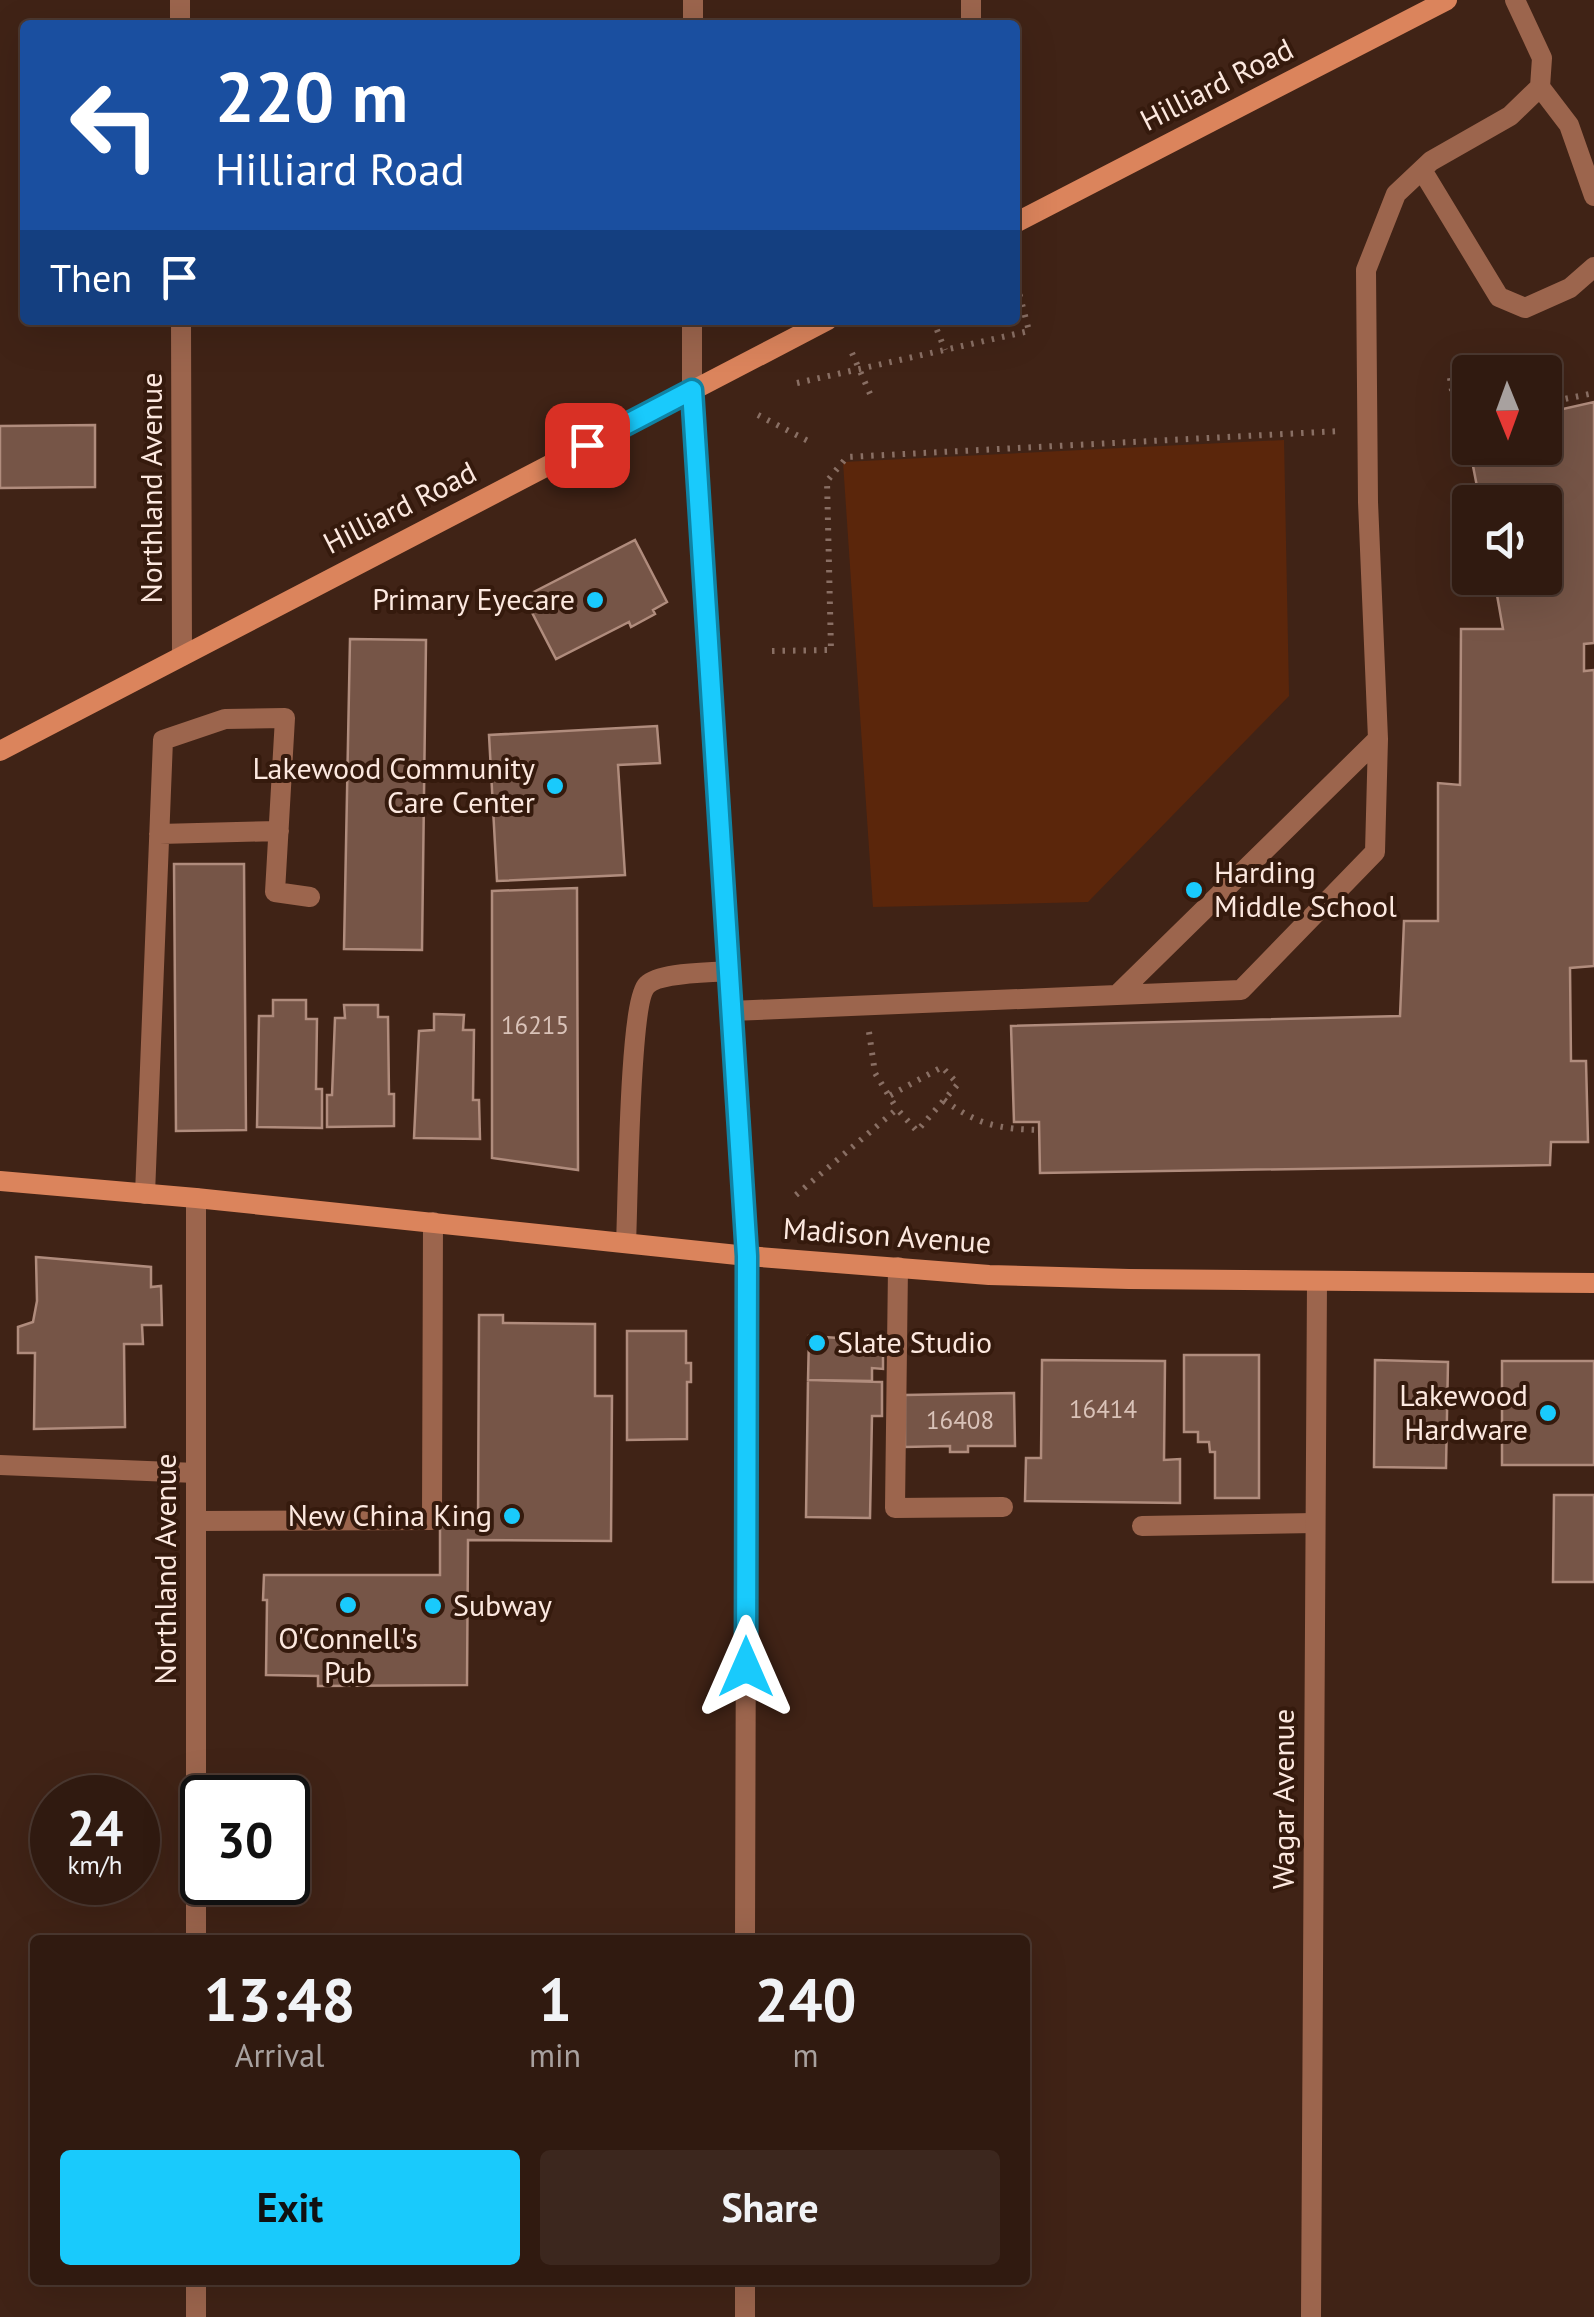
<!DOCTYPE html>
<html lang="en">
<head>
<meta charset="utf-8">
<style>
  :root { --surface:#301a10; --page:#3c271e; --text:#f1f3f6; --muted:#a8a19f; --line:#4b3830; --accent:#19cafc }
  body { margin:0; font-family:"PT Sans",sans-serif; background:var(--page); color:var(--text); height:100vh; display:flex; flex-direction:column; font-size:38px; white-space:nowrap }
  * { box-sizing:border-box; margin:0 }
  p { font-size:32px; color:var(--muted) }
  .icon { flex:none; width:55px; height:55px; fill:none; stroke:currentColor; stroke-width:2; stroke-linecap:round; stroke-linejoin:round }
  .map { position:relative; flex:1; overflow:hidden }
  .sheet { position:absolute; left:30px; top:1935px; width:1000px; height:350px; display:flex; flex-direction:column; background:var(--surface); border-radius:10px; box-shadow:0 10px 40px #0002,0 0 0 2px var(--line) }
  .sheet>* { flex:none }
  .banner { position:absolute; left:20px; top:20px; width:1000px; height:305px; border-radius:10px; box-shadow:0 10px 40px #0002,0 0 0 2px var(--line); background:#1a4fa0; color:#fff; overflow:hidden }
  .needle { width:65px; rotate:179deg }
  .fabs { position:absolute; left:1452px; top:355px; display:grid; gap:20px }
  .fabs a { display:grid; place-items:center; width:110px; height:110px; border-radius:10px; background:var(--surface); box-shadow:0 10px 40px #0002,0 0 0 2px var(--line); font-size:50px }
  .speed { position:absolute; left:30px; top:1775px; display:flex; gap:20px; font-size:50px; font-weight:700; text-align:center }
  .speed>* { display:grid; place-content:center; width:130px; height:130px; border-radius:50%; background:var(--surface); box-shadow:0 10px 40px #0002,0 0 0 2px var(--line); line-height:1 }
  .speed small { font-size:25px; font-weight:400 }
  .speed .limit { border:5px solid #111; border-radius:15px; background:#fff; color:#111 }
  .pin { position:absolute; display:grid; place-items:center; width:85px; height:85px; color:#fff; margin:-42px; border-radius:20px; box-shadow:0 5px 15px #0006 }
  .me { position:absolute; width:110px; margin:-55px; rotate:0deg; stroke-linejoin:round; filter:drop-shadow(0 0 8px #0008) }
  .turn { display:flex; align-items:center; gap:35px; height:210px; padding:0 30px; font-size:45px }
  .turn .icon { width:130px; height:130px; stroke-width:2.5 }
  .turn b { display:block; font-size:70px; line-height:85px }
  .then { display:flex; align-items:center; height:95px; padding:0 30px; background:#0003; gap:20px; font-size:38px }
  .eta { display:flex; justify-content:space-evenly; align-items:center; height:170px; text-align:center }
  .eta b { font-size:60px; font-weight:600; line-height:70px }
  .action { display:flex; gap:20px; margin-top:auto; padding:20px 30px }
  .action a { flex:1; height:115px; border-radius:10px; background:var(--accent); color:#111; font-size:40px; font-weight:600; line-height:115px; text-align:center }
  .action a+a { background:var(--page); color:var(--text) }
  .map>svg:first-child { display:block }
</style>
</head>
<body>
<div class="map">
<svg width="1594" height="2317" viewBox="0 0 1594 2317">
  <rect width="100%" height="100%" fill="#402316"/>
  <path fill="#5b260b" d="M1284,440L1289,696L1088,902L873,907L843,462Z"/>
  <path fill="#765547" stroke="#b08c7d" stroke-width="2.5" d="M1594,402V643L1584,644V671L1594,670V966L1570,968L1571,1061H1586L1588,1142H1551L1550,1165L1040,1173L1039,1122H1014L1011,1026L1400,1016L1404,921H1438V783L1460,785L1461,629H1503L1494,578H1545V502H1480L1466,430H1470V448H1545V413Z
    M95,425V487L0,488V426Z
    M635,540L667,602L653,610L655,614L631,627L629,622L556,659L524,597Z
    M350,639L426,640L422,950L344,949Z
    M657,726L660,763L618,765L625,875L497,881L489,735Z
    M174,864H244L246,1130L176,1131Z
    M577,888L578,1170L492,1158V891Z
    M273,1000H306V1019H317L316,1089H322V1128L257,1127L259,1016H273Z
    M344,1005H378V1017H388L389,1094H394V1126L327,1127V1095H332L335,1018H345Z
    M434,1014L464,1015L463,1030H474L473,1100H479L480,1139L414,1138L419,1031L434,1030Z
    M36,1257L151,1267V1287L161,1286L162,1325H142L143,1344H124L125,1427L34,1429L35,1353H18V1327L33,1322L37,1301Z
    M479,1315H503V1323L595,1324V1396H612L611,1541L468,1540L467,1685L318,1686V1676L266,1675L267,1600H263L264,1575H440V1526H478Z
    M627,1331H686V1363H691V1382H687V1439L627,1440Z
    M809,1336L883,1341V1369L872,1368V1381L808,1380Z
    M1184,1355H1259V1498H1215V1452H1210L1209,1442H1198V1432H1184Z
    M1042,1360L1165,1361L1164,1460L1180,1459V1503L1025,1501L1026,1458H1041Z
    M1375,1360L1448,1362L1446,1468L1374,1467Z
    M1502,1361H1594V1465H1502Z
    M808,1380L882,1382V1416H872L870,1518L806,1517Z
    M1014,1393L1015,1446H968V1452H950V1446L905,1447V1395Z
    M1554,1495H1594V1582H1553Z"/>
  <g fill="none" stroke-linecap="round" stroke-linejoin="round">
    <path stroke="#896f64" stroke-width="6" stroke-dasharray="2.5 8" stroke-linecap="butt" d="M933,320L945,350
      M852,353L871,396
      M1450,378L1457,422L1470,420
      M797,383L1029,331L1015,277
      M1545,403L1594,393
      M758,415L810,442
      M772,651L831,650L827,481L847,457L1341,431
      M869,1032L875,1073L889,1096
      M944,1100C978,1125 999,1129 1040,1130
      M796,1195L897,1109L917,1131L958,1084L942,1067L889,1096L897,1109"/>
    <path stroke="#9c654d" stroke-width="20" d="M971,25V0
      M1540,87L1569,125L1594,196
      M1422,170L1499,297L1525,308L1570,288L1594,267
      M159,834L279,831
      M1117,995L1241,990L1375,852L1378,739
      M731,1011L1117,995L1378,739L1368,502L1366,270L1396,194L1431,161L1510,116L1540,87L1542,58L1515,0
      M145,1194L163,740L225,719L285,718L275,892L310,897
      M626,1243C628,1205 629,1002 647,985C660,972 710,973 729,971
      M898,1267L895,1508L1003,1507
      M0,1465L196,1473
      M196,1521L432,1520L433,1222
      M1142,1526L1315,1523"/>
    <path stroke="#9c654d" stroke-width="20" d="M180,0V25
      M693,25V0
      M181,320L182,656
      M692,320V390L747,1256L745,1940
      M196,1940V1198
      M196,2317V2280
      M745,2317V2280
      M1311,2317L1317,1281"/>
    <path stroke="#db845c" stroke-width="20" d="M1015,223L1447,0
      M0,751L828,320
      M0,1181L196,1198L747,1256L989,1275L1129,1279L1594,1283"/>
  </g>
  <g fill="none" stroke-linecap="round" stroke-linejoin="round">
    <defs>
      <path id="route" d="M587,445L692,390L747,1256L746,1667"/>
    </defs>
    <use href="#route" stroke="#1083a4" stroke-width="25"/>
    <use href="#route" stroke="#19cafc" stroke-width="18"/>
  </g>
  <g fill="#19cafc" stroke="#351a0d" stroke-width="4">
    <circle cx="595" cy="600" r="10"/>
    <circle cx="555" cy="786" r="10"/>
    <circle cx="1194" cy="890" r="10"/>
    <circle cx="817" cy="1343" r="10"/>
    <circle cx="1548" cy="1413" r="10"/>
    <circle cx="512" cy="1516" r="10"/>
    <circle cx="348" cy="1605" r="10"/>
    <circle cx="433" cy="1606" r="10"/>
  </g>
  <g text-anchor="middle" stroke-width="8" stroke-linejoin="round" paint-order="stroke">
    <g font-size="25" fill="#dac3b9">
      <text x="535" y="1034">16215</text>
      <text x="1103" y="1418">16414</text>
      <text x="960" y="1429">16408</text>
    </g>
    <g font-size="30" fill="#fce8df" stroke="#351a0d">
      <text transform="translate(1217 85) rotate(-27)" y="10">Hilliard Road</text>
      <text transform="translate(152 488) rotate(-90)" y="10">Northland Avenue</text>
      <text transform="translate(400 508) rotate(-27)" y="10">Hilliard Road</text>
      <text transform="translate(887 1236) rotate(4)" y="10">Madison Avenue</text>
      <text transform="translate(166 1569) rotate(-90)" y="10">Northland Avenue</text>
      <text transform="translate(1284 1799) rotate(-90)" y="10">Wagar Avenue</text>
    </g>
    <g font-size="30" fill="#fce8df" stroke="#351a0d" text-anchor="end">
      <text x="575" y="610">Primary Eyecare</text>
      <text x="535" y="779">Lakewood Community<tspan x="535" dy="34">Care Center</tspan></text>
      <text x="1214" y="883" text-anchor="start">Harding<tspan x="1214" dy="34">Middle School</tspan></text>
      <text x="837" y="1353" text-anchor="start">Slate Studio</text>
      <text x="1528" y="1406">Lakewood<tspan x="1528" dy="34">Hardware</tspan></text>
      <text x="492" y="1526">New China King</text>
      <text x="453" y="1616" text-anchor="start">Subway</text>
      <text x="348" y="1649" text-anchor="middle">O'Connell's<tspan x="348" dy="34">Pub</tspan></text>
    </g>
  </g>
</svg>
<div class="fabs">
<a><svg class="needle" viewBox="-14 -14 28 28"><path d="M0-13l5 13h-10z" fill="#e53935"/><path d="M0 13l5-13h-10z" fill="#a8a19f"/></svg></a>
<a><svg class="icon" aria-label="sound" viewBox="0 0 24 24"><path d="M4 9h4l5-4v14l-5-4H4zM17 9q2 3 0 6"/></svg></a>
</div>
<div class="speed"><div>24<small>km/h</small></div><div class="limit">30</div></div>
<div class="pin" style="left:587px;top:445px;background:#d93025"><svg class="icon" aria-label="arrive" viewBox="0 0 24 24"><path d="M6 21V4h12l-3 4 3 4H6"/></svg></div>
<svg class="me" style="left:746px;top:1667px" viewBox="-20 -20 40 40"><path d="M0-17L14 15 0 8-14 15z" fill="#19cafc" stroke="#fff" stroke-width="4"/></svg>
<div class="banner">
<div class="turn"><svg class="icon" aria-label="left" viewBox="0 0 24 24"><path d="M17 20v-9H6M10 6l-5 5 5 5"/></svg><div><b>220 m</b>Hilliard Road</div></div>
<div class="then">Then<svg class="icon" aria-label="arrive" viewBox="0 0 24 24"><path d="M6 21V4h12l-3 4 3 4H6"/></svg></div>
</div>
<section class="sheet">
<div class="eta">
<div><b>13:48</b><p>Arrival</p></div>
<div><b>1</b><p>min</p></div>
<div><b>240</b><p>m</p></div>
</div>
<div class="action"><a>Exit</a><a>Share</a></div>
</section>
</div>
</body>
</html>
